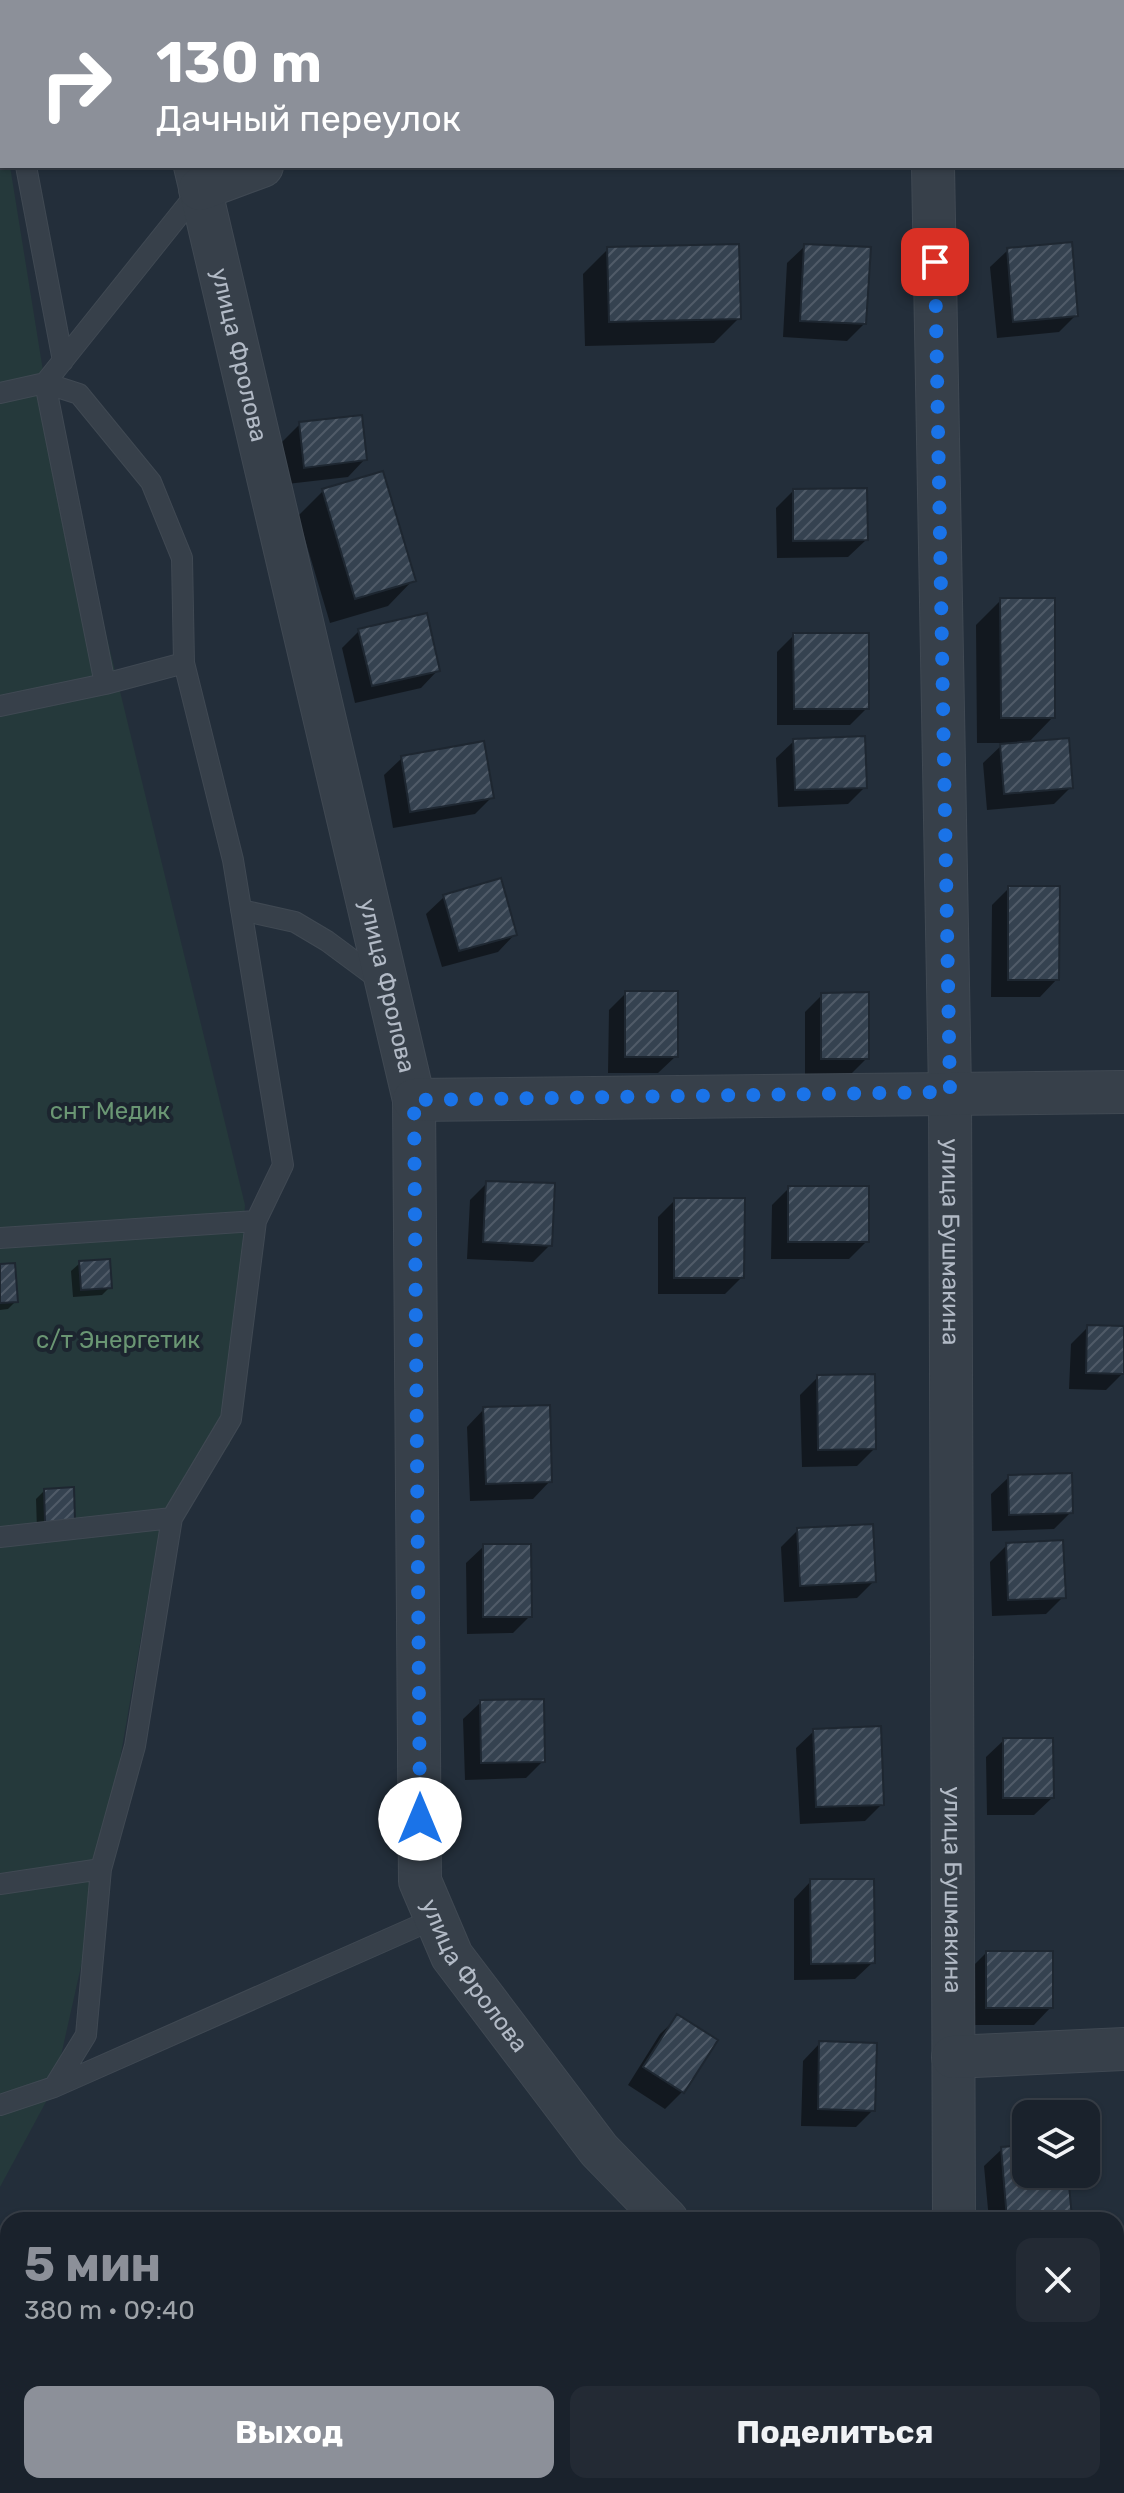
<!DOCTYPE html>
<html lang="ru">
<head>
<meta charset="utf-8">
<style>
  :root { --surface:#1a222c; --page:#232a34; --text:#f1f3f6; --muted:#9fa4a9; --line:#383f48; --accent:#8c9099 }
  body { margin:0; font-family:Rubik,sans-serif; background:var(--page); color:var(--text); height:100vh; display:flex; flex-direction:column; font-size:30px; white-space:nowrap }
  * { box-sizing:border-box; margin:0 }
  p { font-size:26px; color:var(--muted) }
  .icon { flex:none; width:44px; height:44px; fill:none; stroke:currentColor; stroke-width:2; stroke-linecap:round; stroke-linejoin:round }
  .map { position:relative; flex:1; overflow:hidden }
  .details { position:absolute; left:0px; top:2212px; width:1124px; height:282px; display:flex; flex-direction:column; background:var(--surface); border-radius:24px 24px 0 0; box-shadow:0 2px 6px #0004,0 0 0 2px var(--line) }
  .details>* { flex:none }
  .banner { position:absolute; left:0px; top:0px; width:1124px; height:168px; box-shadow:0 2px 6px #0004,0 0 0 2px var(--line); background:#8c9099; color:#fff; overflow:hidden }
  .fabs { position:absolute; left:1012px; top:2100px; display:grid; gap:16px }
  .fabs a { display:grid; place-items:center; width:88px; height:88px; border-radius:16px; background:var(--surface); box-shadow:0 2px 6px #0004,0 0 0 2px var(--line); font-size:40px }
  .pin { position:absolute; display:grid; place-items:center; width:68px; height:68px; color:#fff; margin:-34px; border-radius:16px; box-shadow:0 4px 12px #0006 }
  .me { position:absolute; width:88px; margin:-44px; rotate:0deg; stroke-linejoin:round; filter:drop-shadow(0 0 6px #0008) }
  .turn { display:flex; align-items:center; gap:28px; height:168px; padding:0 24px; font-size:36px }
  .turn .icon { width:104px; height:104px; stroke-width:2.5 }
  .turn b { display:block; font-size:56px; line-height:68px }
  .round { display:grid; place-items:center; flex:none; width:84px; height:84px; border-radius:16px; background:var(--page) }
  .summary { display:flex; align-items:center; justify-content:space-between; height:136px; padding:0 24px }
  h1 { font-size:48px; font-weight:700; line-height:60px; color:var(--accent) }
  .primary-button { display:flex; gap:16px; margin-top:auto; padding:16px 24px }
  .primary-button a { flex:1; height:92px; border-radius:16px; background:var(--accent); color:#fff; font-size:32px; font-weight:700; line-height:92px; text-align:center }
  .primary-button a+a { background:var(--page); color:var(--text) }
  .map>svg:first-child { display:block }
</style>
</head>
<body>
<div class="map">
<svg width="1124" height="2493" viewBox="0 0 1124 2493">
  <defs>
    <pattern id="building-hatch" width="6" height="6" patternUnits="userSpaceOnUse" patternTransform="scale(2)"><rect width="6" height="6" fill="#354250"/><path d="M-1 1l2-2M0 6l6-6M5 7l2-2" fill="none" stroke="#505b68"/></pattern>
  </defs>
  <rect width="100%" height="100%" fill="#232e3a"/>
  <path fill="#25393b" d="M0,119L2,166H10L45,383L245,1205L230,1444L159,1534L95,1904L54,2087L0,2187Z"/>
  <path fill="#0007" d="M1044,0V2H994L995,1Z
    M805,246L864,324L847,341L783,337L787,263Z
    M608,249L739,318L714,343L585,346L583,274Z
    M1008,250L1076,315L1059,332L997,338L990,267Z
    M300,424L365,459L348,477L287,484L282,442Z
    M323,491L413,580L388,606L330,623L298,516Z
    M793,491L866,540L848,557L777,558L776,508Z
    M1001,600L1053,717L1027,744L1071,787L1054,804L987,810L983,763L1004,743H977L976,625Z
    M359,631L438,670L421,688L355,703L342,648Z
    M794,635L867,708L850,725H777V652Z
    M794,741L865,787L848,804L778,807L776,758Z
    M402,758L492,797L475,814L393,828L384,775Z
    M1009,888L1057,979L1040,997H991L992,905Z
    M444,897L515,934L498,952L442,967L426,914Z
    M626,993L676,1056L658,1073H608L609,1010Z
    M822,995L867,1058L850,1075H805V1012Z
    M487,1183L550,1245L533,1262L467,1259L470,1200Z
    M789,1188L867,1241L849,1259H771L772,1205Z
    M675,1200L742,1277L725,1294H658V1217Z
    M80,1263L110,1287L102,1295L73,1297L71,1271Z
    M0,1266L16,1301L8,1309L0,1310Z
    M1088,1327L1124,1328L1123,1373L1106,1390L1069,1389L1071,1344Z
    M818,1377L874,1449L857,1466L802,1467L800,1395Z
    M484,1409L550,1481L533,1499L470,1501L467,1427Z
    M1009,1477L1071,1512L1054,1529L992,1531L991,1494Z
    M44,1491L73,1520L37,1529L36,1499Z
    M798,1530L874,1581L857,1598L784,1602L781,1547Z
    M1007,1545L1063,1597L1046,1614L992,1616L990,1562Z
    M484,1546L530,1616L513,1633L467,1634L466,1563Z
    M481,1702L543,1761L526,1778L465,1780L463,1719Z
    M814,1731L882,1804L865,1821L800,1824L796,1748Z
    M1004,1740L1052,1798L1034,1815H987L986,1757Z
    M811,1881L873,1962L855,1979L794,1980V1899Z
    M986,1953L1051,2007L1034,2025H969V1970Z
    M678,2017L715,2041L682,2092L665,2109L628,2085L660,2034Z
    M820,2043L873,2110L856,2127L801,2126L803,2061Z
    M1026,2147V2174H1066L1070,2217L1067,2220H989L984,2166L1002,2149Z"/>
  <path fill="url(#building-hatch)" stroke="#1e2731" stroke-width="2" d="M1072,242L1078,316L1013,322L1007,248Z
    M739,244L741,319L609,322L607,247Z
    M804,244L871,247L866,324L800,321Z
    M362,415L367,460L304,468L299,422Z
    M383,471L416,581L355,599L322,489Z
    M867,488L868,540L793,541V489Z
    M1000,598H1055V718H1001Z
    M427,613L440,671L372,686L358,629Z
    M793,633H869V709H794Z
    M865,736L867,788L795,790L793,739Z
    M1069,738L1073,788L1004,794L1000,744Z
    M484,741L494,798L410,812L401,756Z
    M501,878L517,935L459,951L443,895Z
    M1008,886H1060L1059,980H1008Z
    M625,991H678V1057H625Z
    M869,992V1059H821V993Z
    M486,1181L555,1183L552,1246L483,1242Z
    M788,1186H869V1242H788Z
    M674,1198H745L744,1278H674Z
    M110,1259L112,1288L81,1290L79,1261Z
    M15,1263L18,1302L0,1303V1264Z
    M1087,1325L1124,1326V1374L1086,1373Z
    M875,1374L876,1449L818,1450L817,1375Z
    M550,1405L552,1482L486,1484L483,1407Z
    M1072,1473L1073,1513L1009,1515L1008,1475Z
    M74,1487L75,1521L45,1522L44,1489Z
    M873,1524L876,1582L800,1586L797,1528Z
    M1063,1540L1066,1598L1008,1600L1006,1543Z
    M483,1544H531L532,1617H483Z
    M544,1699L545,1762L481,1763L480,1700Z
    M881,1726L884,1805L816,1807L813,1729Z
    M1003,1738H1053L1054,1798H1003Z
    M810,1879H874L875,1963L811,1964Z
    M986,1951H1053V2008H986Z
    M677,2014L718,2040L684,2093L643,2067Z
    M819,2041L877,2043L875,2111L818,2109Z
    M1026,2145V2174H1068L1072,2218L1007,2220L1001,2147Z"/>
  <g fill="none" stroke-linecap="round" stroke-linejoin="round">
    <defs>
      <path id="lane" d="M0,32L2,43
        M26,166L63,361
        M0,393L45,383L200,189
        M0,706L105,684L184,663
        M241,910L295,922L327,941L381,981
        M0,1238L256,1221
        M0,1537L172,1518
        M0,1884L101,1869
        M54,2087L436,1918
        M0,2105L54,2087L86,2035L101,1869L135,1746L172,1518L231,1419L256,1221L283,1165L233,860L184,663L182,558L151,482L79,394L45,383L105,684"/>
      <g id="street">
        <path d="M158,0L159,2"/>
        <path d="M928,0V2"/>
        <path d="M1122,146H1124"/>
        <path id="s1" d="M195,166L414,1100L420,1881L452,1956L599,2150L667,2220"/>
        <path id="s2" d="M933,166L950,1092L954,2220"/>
        <path d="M200,189L262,166"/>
        <path d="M414,1100L1124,1092"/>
        <path d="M953,2057L1124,2049"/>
        <path d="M955,2486V2493"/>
      </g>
    </defs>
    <use href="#lane" stroke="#404953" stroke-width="22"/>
    <use href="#street" stroke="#404953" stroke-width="44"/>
    <use href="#lane" stroke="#37404a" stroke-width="20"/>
    <use href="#street" stroke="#37404a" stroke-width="42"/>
  </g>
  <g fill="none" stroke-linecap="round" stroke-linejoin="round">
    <path stroke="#1a73e8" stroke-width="14" stroke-dasharray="0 25.2" d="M420,1819L414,1100L950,1092L935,262"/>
  </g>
  <g text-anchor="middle" stroke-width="8" stroke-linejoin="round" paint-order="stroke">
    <g font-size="24" fill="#b2bac6" stroke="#1c252f">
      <text dy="8" stroke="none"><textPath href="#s1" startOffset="194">улица Фролова</textPath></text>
      <text dy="8" stroke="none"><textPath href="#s1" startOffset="842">улица Фролова</textPath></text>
      <text dy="8" stroke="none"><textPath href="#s2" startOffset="1076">улица Бушмакина</textPath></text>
      <text dy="8" stroke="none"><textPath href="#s2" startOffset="1724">улица Бушмакина</textPath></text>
      <text dy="8" stroke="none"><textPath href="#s1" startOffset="1850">улица Фролова</textPath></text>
    </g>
    <g font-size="24" fill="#6a9673" stroke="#1c252f">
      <text x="110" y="1119">снт Медик</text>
      <text x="118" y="1348">с/т Энергетик</text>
    </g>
  </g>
</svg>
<div class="fabs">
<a><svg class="icon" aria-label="layers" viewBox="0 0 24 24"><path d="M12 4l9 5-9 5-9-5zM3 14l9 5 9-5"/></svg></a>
</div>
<div class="pin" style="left:935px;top:262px;background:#d93025"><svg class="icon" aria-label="arrive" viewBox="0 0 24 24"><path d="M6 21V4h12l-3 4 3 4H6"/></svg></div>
<svg class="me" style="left:420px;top:1819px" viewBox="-20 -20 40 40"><circle r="19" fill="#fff"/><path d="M0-13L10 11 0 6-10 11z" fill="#1a73e8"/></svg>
<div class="banner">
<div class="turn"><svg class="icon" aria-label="right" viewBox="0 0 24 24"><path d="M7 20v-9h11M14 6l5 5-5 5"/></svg><div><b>130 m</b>Дачный переулок</div></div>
</div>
<section class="details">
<div class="summary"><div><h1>5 мин</h1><p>380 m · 09:40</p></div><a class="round"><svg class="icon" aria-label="close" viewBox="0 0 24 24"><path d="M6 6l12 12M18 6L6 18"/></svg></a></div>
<div class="primary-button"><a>Выход</a><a>Поделиться</a></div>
</section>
</div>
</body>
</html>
